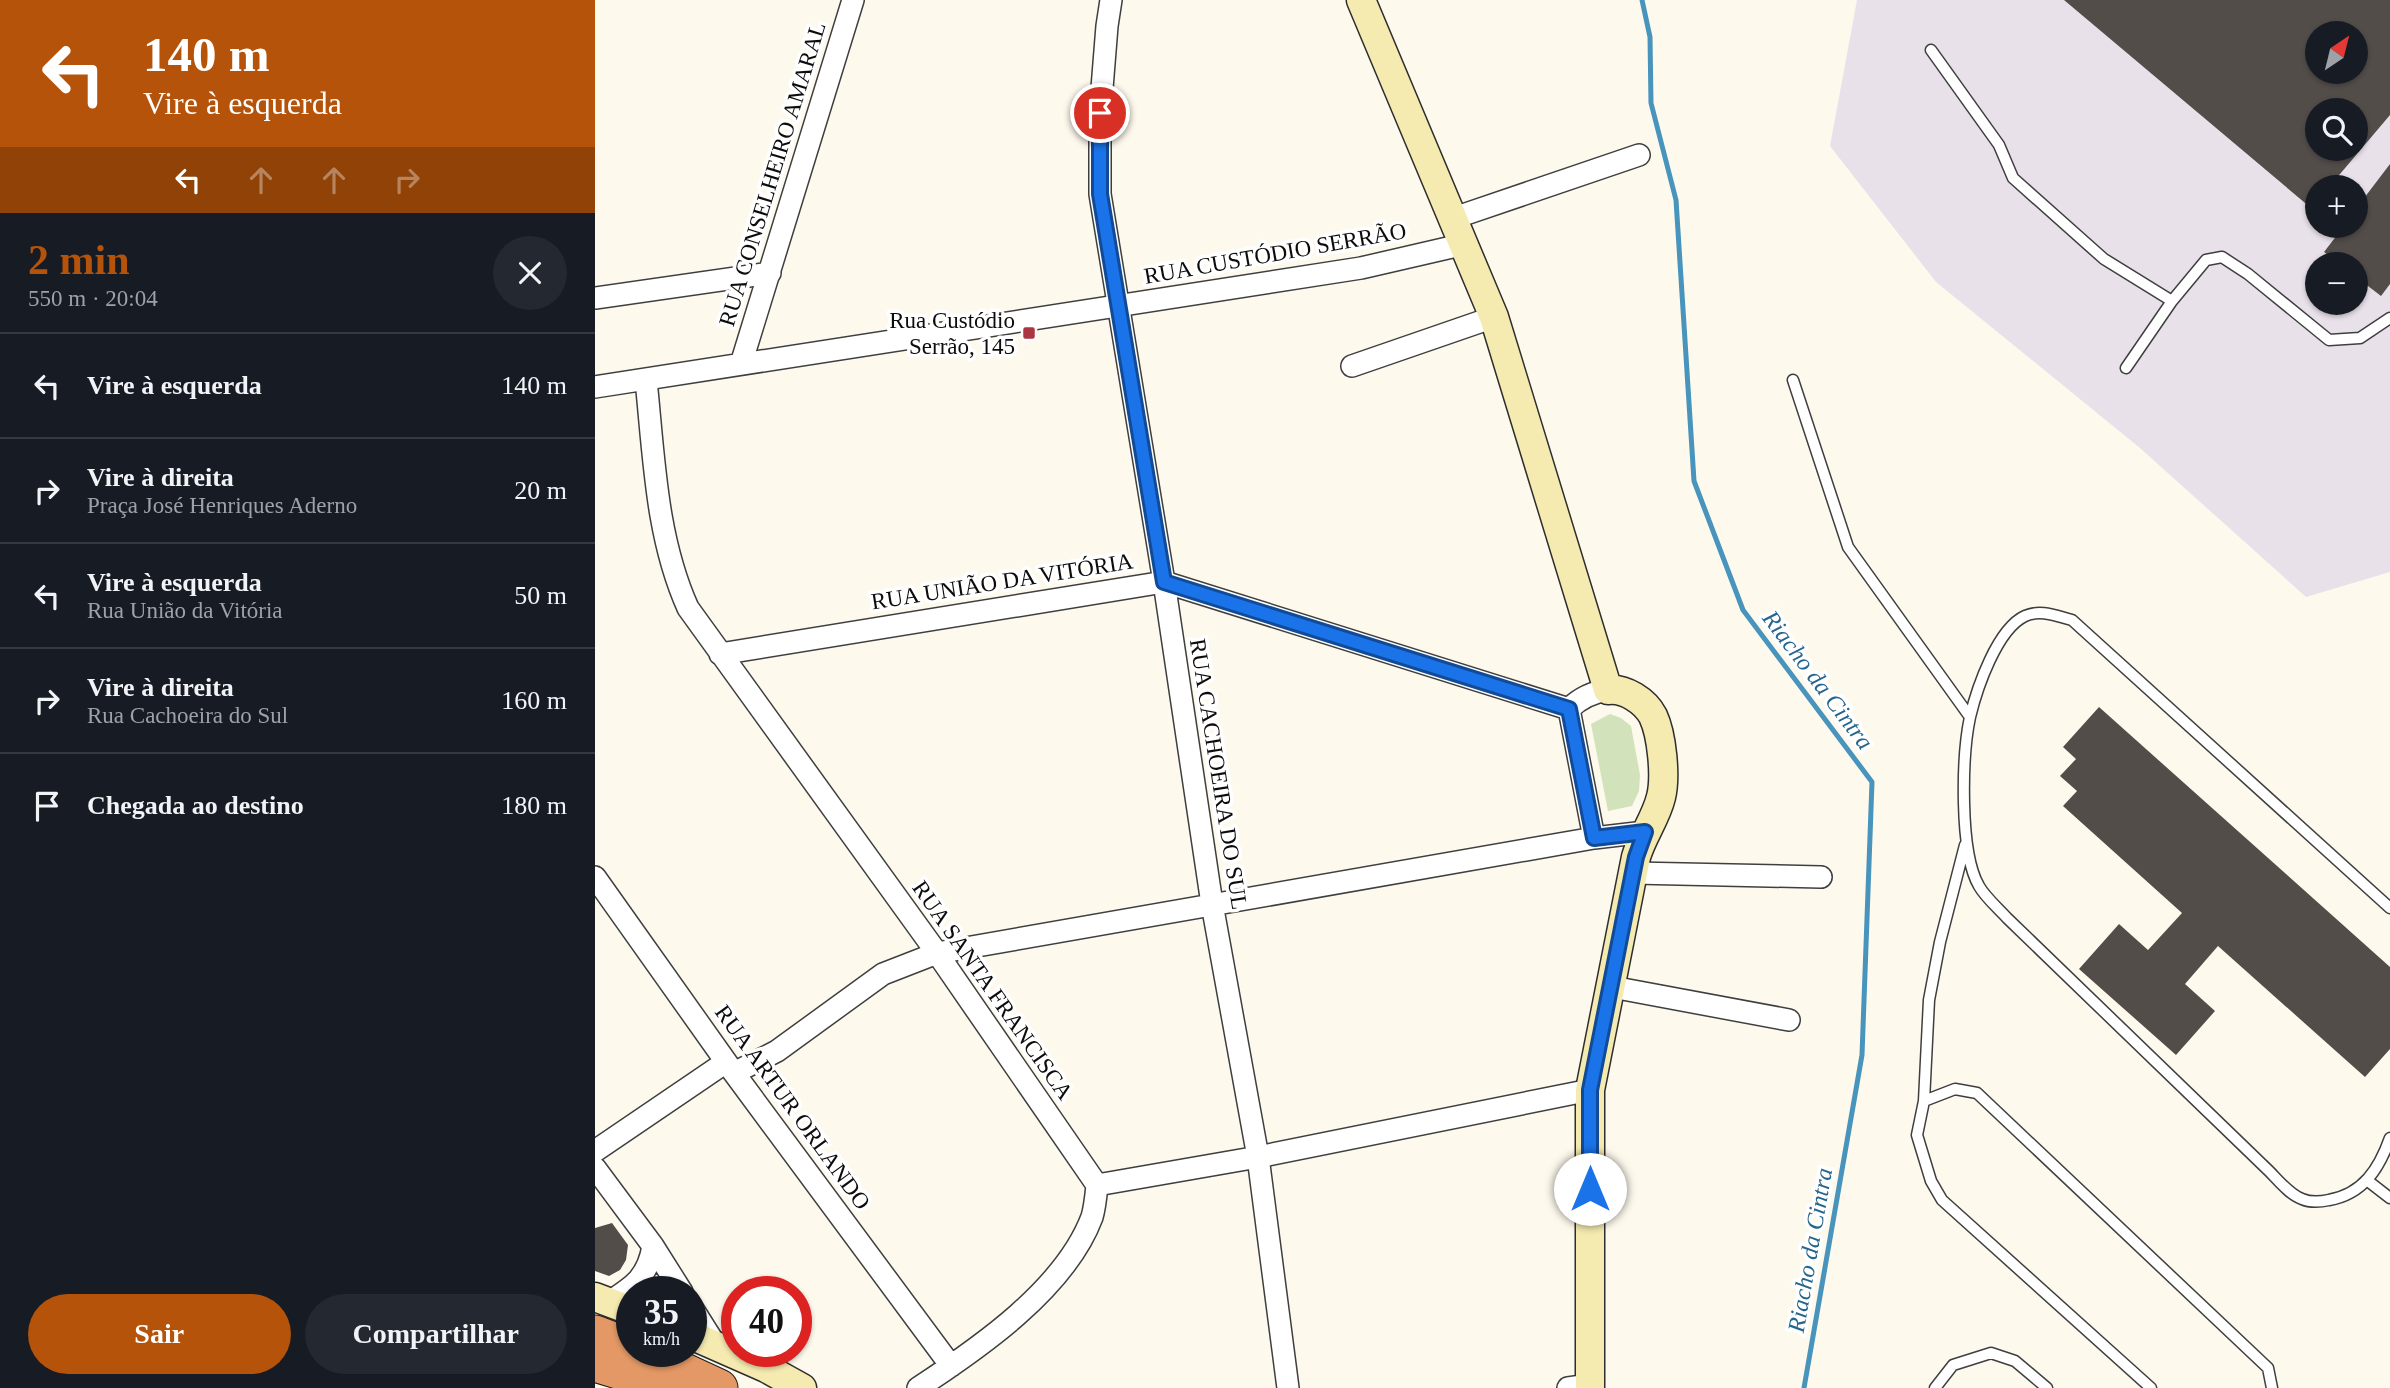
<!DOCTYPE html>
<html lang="pt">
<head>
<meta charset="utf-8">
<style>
  :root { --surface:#171b24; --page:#242831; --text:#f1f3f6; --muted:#9ea1a6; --line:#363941; --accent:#b45309 }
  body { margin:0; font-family:"Times New Roman",serif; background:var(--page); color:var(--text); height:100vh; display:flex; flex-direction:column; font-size:26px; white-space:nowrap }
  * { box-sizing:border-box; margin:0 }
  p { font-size:23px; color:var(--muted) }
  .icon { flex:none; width:38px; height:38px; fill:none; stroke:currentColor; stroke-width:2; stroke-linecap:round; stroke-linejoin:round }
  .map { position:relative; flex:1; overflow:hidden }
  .panel { display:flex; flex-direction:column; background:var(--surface); width:595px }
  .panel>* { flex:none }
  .banner { background:#b45309; color:#fff; overflow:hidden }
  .needle { width:46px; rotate:35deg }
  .buttons { position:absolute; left:1710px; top:21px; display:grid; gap:14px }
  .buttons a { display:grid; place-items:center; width:63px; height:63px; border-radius:50%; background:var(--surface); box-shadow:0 2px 5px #0004; font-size:35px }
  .speed { position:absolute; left:21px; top:1276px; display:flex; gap:14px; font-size:35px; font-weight:700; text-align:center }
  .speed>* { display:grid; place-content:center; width:91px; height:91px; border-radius:50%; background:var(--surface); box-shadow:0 2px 5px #0004; line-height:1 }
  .speed small { font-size:18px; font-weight:400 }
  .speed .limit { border:10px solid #d22; background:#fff; color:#111 }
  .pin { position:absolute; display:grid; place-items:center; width:60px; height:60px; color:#fff; margin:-30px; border:4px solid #fff; border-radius:50%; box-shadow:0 2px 7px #0007 }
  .me { position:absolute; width:77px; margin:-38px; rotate:0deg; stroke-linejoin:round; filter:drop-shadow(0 0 5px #0008) }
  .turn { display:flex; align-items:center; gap:24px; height:147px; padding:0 28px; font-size:32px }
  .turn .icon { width:91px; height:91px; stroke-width:2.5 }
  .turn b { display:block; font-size:49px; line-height:60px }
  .lanes { display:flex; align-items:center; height:66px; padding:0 28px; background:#0003; justify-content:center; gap:35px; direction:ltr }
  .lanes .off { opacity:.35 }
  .round { display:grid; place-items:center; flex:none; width:74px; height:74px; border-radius:37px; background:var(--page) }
  .summary { display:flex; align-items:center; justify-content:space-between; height:119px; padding:0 28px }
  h1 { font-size:42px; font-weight:700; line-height:52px; color:var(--accent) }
  .button { display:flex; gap:14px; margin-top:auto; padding:14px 28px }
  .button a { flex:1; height:80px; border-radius:42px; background:var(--accent); color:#fff; font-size:28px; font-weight:700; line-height:80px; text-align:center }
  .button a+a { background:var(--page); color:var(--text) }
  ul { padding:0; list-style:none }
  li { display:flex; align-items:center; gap:21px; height:105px; padding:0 28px; border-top:2px solid var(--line) }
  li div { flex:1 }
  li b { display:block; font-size:26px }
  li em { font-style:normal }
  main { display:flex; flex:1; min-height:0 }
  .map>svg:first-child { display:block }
</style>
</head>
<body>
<main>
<section class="panel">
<div class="banner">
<div class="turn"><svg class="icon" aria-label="left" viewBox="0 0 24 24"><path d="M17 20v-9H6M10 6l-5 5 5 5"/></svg><div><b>140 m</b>Vire à esquerda</div></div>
<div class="lanes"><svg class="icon" aria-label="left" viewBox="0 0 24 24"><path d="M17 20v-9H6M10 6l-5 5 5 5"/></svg><svg class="icon off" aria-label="ahead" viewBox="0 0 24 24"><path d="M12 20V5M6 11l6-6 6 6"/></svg><svg class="icon off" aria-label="ahead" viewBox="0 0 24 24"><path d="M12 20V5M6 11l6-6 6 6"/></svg><svg class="icon off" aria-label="right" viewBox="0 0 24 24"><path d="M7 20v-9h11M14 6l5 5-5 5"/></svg></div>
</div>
<div class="summary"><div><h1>2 min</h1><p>550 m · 20:04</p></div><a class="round"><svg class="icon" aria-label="close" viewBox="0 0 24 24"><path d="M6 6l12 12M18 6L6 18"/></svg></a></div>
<ul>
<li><svg class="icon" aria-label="left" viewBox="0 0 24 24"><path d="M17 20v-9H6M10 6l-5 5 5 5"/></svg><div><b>Vire à esquerda</b></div><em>140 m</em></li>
<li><svg class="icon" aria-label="right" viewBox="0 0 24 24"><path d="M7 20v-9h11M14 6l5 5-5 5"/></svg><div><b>Vire à direita</b><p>Praça José Henriques Aderno</p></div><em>20 m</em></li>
<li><svg class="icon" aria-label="left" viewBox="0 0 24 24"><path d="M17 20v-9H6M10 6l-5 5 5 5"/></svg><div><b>Vire à esquerda</b><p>Rua União da Vitória</p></div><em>50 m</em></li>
<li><svg class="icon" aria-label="right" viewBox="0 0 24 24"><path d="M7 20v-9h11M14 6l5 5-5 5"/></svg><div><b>Vire à direita</b><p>Rua Cachoeira do Sul</p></div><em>160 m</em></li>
<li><svg class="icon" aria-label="arrive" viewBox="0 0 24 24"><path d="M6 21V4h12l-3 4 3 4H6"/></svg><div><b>Chegada ao destino</b></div><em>180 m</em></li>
</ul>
<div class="button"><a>Sair</a><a>Compartilhar</a></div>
</section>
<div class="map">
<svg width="1795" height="1388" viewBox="0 0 1795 1388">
  <rect width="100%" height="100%" fill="#fdf9ed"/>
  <path fill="#e8e1ea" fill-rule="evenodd" d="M1262,0H1795V572L1711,597L1545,448L1341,282L1235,146ZM1722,33H1760V72H1722ZM1722,110H1760V149H1722ZM1722,187H1760V226H1722ZM1722,264H1760V303H1722Z"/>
  <path fill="#d2e3bb" d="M1015,714L1026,718L1036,726L1045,775L1044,791L1037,806L1013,811L996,724Z"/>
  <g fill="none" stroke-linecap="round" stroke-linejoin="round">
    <path stroke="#4894bc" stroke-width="5" d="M1047,0L1055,37L1056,103L1081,200L1099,481L1148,610L1277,782L1267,1055L1209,1388"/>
  </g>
  <path fill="#534d4a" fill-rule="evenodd" d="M1469,0H1795V115L1734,187H1722V213ZM1722,33H1760V72H1722ZM1722,110H1760V149H1722Z
    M1795,164V284L1786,296L1760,276V264H1745L1729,252L1749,226H1760V210Z
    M1504,707L1795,967V1049L1770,1077L1623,946L1590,984L1620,1011L1581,1055L1484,969L1524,924L1553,950L1587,913L1468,806L1482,791L1465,776L1481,759L1468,747Z
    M17,1223L33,1245L31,1260L25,1270L14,1276L0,1271V1228Z"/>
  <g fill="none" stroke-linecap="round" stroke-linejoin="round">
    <defs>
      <path id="lane" d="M1336,50L1404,145L1418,178L1509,259L1577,301L1611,260L1627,257L1653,274L1734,340L1765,338L1795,318
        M1531,368L1577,301
        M1198,380L1253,547L1375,717
        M1795,908L1477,620C1461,616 1446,609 1430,616C1402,629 1382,688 1375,717C1367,755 1364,852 1384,886C1390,897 1403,908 1412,918L1674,1171C1683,1180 1695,1195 1707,1199C1716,1203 1725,1202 1734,1200C1768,1194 1784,1169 1795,1138
        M1329,1101L1334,1000L1345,942L1370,845
        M1773,1181L1795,1198
        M1340,1388L1358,1365L1396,1353L1420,1361L1452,1388
        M1556,1388L1347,1200L1336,1181L1322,1135L1329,1101L1360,1089L1382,1093L1673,1368L1677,1388"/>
      <path id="street" d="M516,0L512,26L505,113V194L569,582L617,904L663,1157L693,1388
        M859,218L1044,155
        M0,298L175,273
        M146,364L258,0
        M757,366L899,317
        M51,380C59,457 61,537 93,608L342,953L502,1185
        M0,387L766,268L870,244
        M125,654L569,582L974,709
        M999,838L974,709C985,698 998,692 1013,690
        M1039,873L1226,877
        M0,877L139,1073L356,1366
        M1017,987L1194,1020
        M139,1073L182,1051L288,974L342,953L999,838L1050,832
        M0,1151L131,1062
        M0,1168L58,1246L87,1292
        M502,1185L663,1157L995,1090
        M14,1302C39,1286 53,1277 58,1246
        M96,1306L120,1344
        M323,1388C384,1348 470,1289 497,1217C500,1207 501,1195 502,1185
        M973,1388L995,1385"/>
      <path id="secondary" d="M766,0L899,317L1013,690C1030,688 1050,701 1058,716C1067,735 1071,777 1066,797C1061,818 1047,836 1041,857L995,1090V1388
        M0,1297L37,1311
        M96,1335L171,1368L207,1388"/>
      <path id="highway" d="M0,1334L37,1348
        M44,1351L124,1388
        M0,1363L75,1386"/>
    </defs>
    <use href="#lane" stroke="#3f3f3f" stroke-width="13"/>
    <use href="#street" stroke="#3f3f3f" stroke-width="24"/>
    <use href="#secondary" stroke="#2e2e2e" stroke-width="31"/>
    <use href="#highway" stroke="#1d1d1d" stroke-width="39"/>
    <use href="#lane" stroke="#fff" stroke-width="10"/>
    <use href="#street" stroke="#fff" stroke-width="21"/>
    <use href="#secondary" stroke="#f5eab0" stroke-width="28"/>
    <use href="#highway" stroke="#e39865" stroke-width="37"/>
  </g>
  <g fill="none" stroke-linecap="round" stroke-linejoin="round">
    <defs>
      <path id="route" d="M505,113V194L569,582L974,709L999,838L1050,832L1041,857L995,1090V1189"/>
    </defs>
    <use href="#route" stroke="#114b97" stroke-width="18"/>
    <use href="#route" stroke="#1a73e8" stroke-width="12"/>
  </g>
  <rect fill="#ab3541" stroke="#fff" stroke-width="2.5" x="427" y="326" width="14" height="14" rx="3.5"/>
  <g text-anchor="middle" stroke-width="7" stroke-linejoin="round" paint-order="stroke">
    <g font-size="23" fill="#0c0c0c" stroke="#fff">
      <text transform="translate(177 174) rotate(-73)" y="8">RUA CONSELHEIRO AMARAL</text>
      <text transform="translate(680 253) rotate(-10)" y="8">RUA CUSTÓDIO SERRÃO</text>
      <text transform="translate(407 581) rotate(-9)" y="8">RUA UNIÃO DA VITÓRIA</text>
      <text transform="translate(624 774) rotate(81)" y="8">RUA CACHOEIRA DO SUL</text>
      <text transform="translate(398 990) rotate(55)" y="8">RUA SANTA FRANCISCA</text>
      <text transform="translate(198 1107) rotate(54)" y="8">RUA ARTUR ORLANDO</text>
    </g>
    <g font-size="23" fill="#0c0c0c" stroke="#fff" text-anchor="end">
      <text x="420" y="328">Rua Custódio<tspan x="420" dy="26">Serrão, 145</tspan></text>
    </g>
    <g font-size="24" font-style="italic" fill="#25658e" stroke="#fff">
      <text transform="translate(1223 680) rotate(53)" y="8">Riacho da Cintra</text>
      <text transform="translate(1215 1250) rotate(-80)" y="8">Riacho da Cintra</text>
    </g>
  </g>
</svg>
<div class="buttons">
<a><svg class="needle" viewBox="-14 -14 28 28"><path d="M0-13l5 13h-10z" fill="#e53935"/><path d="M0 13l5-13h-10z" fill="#9ea1a6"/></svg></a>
<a><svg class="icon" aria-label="search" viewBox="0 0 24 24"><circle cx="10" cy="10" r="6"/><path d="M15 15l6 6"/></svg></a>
<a>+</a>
<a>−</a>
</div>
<div class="speed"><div>35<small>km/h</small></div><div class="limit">40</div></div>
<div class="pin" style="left:505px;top:113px;background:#d93025"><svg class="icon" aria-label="arrive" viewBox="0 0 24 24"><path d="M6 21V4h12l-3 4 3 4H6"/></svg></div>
<svg class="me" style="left:995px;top:1189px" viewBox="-20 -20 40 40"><circle r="19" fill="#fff"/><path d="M0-13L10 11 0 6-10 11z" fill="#1a73e8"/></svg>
</div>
</main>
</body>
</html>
